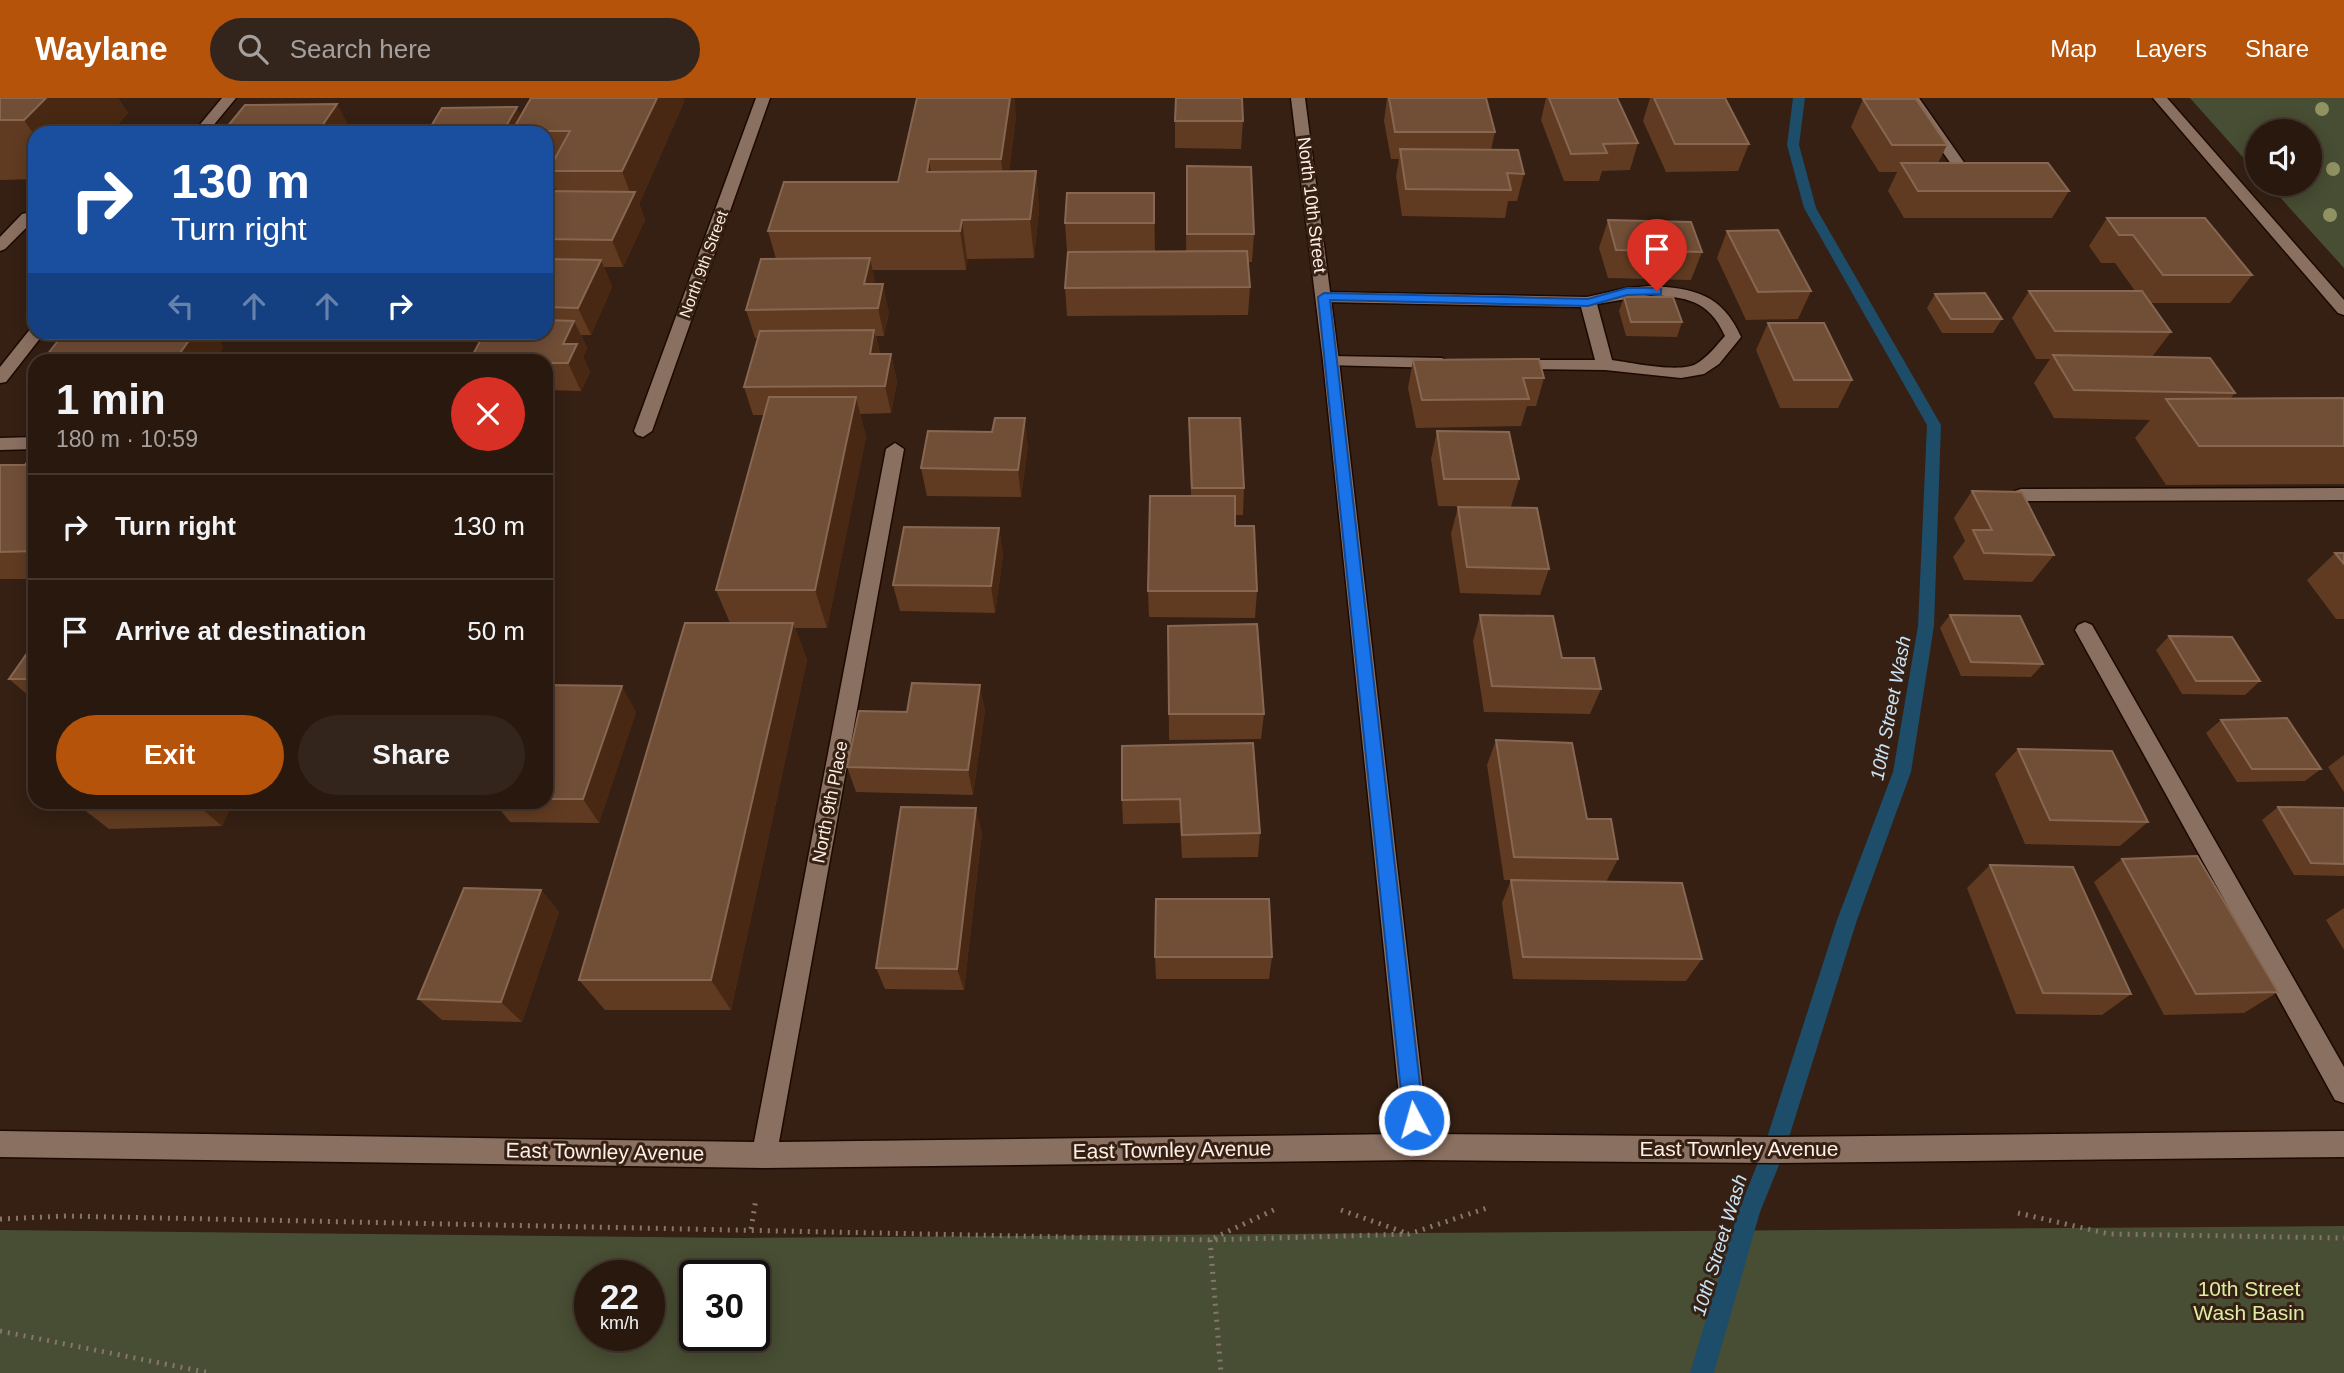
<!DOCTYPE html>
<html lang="en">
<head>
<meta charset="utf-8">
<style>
  :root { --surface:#28180e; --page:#34251c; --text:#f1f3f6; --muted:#a5a09e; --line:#44372e; --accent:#b45309 }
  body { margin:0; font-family:Helvetica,sans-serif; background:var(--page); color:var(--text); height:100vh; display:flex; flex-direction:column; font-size:26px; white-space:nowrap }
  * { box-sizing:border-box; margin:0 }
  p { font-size:23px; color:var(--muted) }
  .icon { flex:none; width:38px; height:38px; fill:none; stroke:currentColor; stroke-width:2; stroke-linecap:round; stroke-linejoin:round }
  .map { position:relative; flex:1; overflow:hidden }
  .sheet { position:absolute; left:28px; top:256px; width:525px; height:455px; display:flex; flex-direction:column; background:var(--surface); border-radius:21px; box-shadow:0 4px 18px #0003,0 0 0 2px var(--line) }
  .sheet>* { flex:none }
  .banner { position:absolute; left:28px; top:28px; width:525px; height:214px; border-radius:21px; box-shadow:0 4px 18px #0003,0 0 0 2px var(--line); background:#1a4fa0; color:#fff; overflow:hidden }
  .controls { position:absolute; left:2245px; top:21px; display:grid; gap:14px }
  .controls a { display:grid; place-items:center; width:77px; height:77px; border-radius:50%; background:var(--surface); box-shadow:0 4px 18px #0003,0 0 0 2px var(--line); font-size:35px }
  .speed { position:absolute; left:574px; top:1162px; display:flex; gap:14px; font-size:35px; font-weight:700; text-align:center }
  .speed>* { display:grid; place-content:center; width:91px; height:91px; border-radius:50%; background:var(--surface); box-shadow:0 4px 18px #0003,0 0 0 2px var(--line); line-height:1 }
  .speed small { font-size:18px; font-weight:400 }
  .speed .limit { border:4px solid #111; border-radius:10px; background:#fff; color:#111 }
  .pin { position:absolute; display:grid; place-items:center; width:60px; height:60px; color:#fff; margin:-72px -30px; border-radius:50% 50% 50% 0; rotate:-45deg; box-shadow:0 0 7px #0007 }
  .pin .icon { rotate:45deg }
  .me { position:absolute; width:77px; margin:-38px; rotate:354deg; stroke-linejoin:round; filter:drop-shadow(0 0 5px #0008) }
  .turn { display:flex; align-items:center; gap:24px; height:147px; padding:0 28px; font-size:32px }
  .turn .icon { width:91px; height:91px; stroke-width:2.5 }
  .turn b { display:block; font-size:49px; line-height:60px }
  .lanes { display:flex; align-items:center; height:66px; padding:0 28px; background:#0003; justify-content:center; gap:35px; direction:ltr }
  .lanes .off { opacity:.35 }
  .round { display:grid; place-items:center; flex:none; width:74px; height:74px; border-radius:37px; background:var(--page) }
  .overview { display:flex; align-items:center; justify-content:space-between; height:119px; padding:0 28px }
  h1 { font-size:42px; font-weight:600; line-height:52px }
  .primary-button { display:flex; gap:14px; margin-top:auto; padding:14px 28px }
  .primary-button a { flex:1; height:80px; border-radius:42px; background:var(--accent); color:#fff; font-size:28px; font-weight:600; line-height:80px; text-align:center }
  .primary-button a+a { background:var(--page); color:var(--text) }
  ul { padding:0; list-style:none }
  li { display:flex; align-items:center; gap:21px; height:105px; padding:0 28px; border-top:2px solid var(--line) }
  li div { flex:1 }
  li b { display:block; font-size:26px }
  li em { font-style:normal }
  header { display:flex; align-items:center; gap:42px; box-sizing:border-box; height:98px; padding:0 35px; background:var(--accent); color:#fff }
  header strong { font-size:33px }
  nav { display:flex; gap:38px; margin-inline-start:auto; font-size:24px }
  .search { width:490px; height:63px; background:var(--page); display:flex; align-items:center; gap:18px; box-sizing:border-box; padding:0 24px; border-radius:38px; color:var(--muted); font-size:26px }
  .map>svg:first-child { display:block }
</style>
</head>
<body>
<header>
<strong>Waylane</strong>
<div class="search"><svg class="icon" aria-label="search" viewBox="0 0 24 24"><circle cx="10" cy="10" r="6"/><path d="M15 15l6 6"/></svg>Search here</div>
<nav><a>Map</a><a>Layers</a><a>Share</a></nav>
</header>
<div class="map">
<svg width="2344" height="1275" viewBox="0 0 2344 1275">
  <rect width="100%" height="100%" fill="#352013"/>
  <path fill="#474e33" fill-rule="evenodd" d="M2190,0H2344V170L2268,86H2310V33H2258L2257,75Z
    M2344,1128V1275H0V1132L742,1140ZM590,1178H649V1237H590ZM695,1178H754V1237H695Z"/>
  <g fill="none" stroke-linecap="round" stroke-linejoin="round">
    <path fill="#1d4d69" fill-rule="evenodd" d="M1793,0H1805L1799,47L1816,110L1941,327L1934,528L1911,674L1857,822L1785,1052L1760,1114L1714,1275H1690L1738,1114L1763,1052L1837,822L1893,674L1918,528L1927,327L1804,110L1787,47Z"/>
    <defs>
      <path id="lane" d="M1905,0H1919L1970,73L1968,76H1958Z
        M35,113V121L5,151L0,153V139L22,116Z
        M1650,188C1694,190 1722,196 1741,239L1719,266L1704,276L1681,280L1605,272L1513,271L1507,270L1505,266L1507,262H1595L1581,209L1324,204L1316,199L1324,194L1587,199L1627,190ZM1650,197C1686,199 1709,202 1725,238C1716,248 1708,259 1696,266C1679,275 1633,265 1612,262L1597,206Z
        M1331,258L1442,260L1450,265L1442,270L1325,267L1323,263Z
        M2344,390V402L2021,403L2015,401L2012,397L2015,393L2021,391Z
        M2085,524L2092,527L2344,969V1005L2335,1002L2075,532L2078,527Z"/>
      <path id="street" d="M222,0H236L207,35H193Z
        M756,0H770L652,333L643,339L637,337L634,333Z
        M1291,0H1305L1339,263L1428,1036L1774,1039L2344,1033V1059L1774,1065L1417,1062L764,1070L0,1059V1033L754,1044L886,351L895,345L904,351L779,1044L1403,1036L1323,263Z
        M2153,0H2167L2344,202V217L2338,215Z
        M35,229V234H45L6,284L0,285V269L31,230Z
        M35,339V351L0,352V340Z"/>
    </defs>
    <use href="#lane" stroke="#1c0901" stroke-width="3"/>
    <use href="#street" stroke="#1c0901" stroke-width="3"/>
    <path stroke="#88756a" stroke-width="5" stroke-dasharray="2 6" stroke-linecap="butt" d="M1341,1112L1406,1135
      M2018,1115L2109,1136L2344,1140
      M0,1121L66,1118L1210,1142L1409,1136L1487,1110
      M751,1131L756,1101
      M1214,1140L1278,1110
      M1210,1142L1221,1275
      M0,1233L210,1275"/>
    <use href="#lane" fill="#8a7061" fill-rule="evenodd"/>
    <use href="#street" fill="#8a7061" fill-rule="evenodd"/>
  </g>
  <g fill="#909262">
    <circle cx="2322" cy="11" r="7"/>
    <circle cx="2333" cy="71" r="7"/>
    <circle cx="2330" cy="117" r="7"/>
  </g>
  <path fill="#603b21" d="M0,0H118L128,15L110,35H35V81L0,82Z
    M531,0H683L684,4L639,106L645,122L623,169H604L612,189L591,237H581L587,250L583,259L590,274L581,293L546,292V262L484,237L463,236L462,234H546V93L557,94L552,82H546V35L520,18Z
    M917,0L1016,18L1009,73H1036L1039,112L1034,160L967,161L966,172H872L875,186L889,214L884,238H876L880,256H891L897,284L891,315L860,316L866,339L827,530H795L807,562L731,912H605L579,882L730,525L716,492L765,317H753L744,289L758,240H755L746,212L776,161L768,133L898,84Z
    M1387,0H1486L1495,34L1491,52L1524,76L1517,103H1508L1505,120L1402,118L1396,78L1399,61H1391L1384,23Z
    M1546,0H1617L1638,45L1630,72L1602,73L1599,83H1564L1541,22Z
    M1650,0H1725L1749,46L1738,73L1666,74L1643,23Z
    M1863,1L1947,47L1938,65L2069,93L2052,120H1904L1888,93L1897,74H1879L1851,29Z
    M1175,23H1243L1241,51L1175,50Z
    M1187,68L1254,136L1252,164H1248L1250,189L1248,217L1067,218L1065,190L1186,154Z
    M1154,95L1155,153H1067L1065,125Z
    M2107,120L2252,177L2230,205H2150L2171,234L2152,259L2235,295L2230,301L2344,300V386L2166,387L2135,340L2150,322L2054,320L2034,285L2050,261H2036L2012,220L2029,193H2135L2115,165H2101L2089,148Z
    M1608,122L1702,154L1691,182L1608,180L1599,150Z
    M1727,133L1811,193L1798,221L1746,222L1717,160Z
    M1935,196L2002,221L1993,235H1942L1927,210Z
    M1624,199L1682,224L1677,239L1626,238L1619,213Z
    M1768,225L1852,282L1838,310H1780L1756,252Z
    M1413,262L1544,280L1536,308H1527L1521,328L1416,330L1408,290Z
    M1189,320L1244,390L1243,417H1235V428L1257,493L1255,520L1149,519L1148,493L1191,398L1189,348Z
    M1437,333L1519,381L1511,409L1438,408L1431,361Z
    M1028,348L1021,399L927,398L921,370Z
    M35,354V481H0V367H25Z
    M1972,393L2054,457L2032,484L1964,482L1953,459L1965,443L1954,420Z
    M1458,409L1549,471L1540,497L1460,495L1451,436Z
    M999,430L1003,457L995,515L900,513L893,487Z
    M2335,455H2344V521H2336L2307,482Z
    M1480,517L1562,560L1601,591L1590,616L1484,614L1473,543Z
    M1950,517L2043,566L2031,579L1961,578L1940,530Z
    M1168,528L1264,616L1261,641L1169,642Z
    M2169,538L2260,583L2245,597L2182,596L2156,552Z
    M35,544V603L9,581Z
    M546,587L636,614L599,725L510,724L494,704H546Z
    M985,612L973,697L856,694L847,669L907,614Z
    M2221,622L2321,671L2305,683L2237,684L2206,635Z
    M1496,642L1587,721L1618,761L1606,784L1702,861L1686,883L1513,881L1502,805L1511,782H1519H1504L1487,667Z
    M1253,645L1260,735L1258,759L1182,760L1180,725L1123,726L1122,702Z
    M2018,651L2148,724L2120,748L2025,746L1995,676Z
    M2344,657V694L2328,669Z
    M80,704H233L222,728L109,731L78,707Z
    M2278,709L2344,710V778L2294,777L2262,722Z
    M982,734L964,892L885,891L876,870Z
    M2122,761L2278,894L2244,915L2164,917L2094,784Z
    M1990,767L2131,896L2102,917L2016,916L1967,790Z
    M541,792L559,814L522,924L442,922L418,901Z
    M2344,810V852L2326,822Z
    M1155,859H1272L1269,881H1156Z"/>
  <path fill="#482812" d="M46,0H118L128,15L110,35H35V38L24,22Z
    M657,0H683L684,4L639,106L645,122L623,169L612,142L632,100L622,73Z
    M1010,0H1015L1016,18L1006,100L1001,61Z
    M337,6L352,33L351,35H317Z
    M517,9L528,35H502Z
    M545,33L561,72L552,73L546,58V35H544Z
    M929,61L935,100L927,74Z
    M1036,73L1039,112L1034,160L1030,121Z
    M962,122L967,161L966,172L960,133Z
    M870,160L876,188L864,186Z
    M601,162L612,189L591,237L578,210Z
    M883,186L889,214L884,238L878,210Z
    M574,223L587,250L583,259L590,274L581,293L568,265L563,246Z
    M874,232L881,260L870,256Z
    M195,234H227L220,244L224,249L216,262H175Z
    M891,256L897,284L891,315L885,288Z
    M856,299L866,339L827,530L815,492Z
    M1025,320L1028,348L1021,399L1018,372Z
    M546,356L556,375L546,396Z
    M999,430L1003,457L995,515L991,488Z
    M793,525L807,562L731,912L711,882Z
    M980,587L985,612L973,697L968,672Z
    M622,588L636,614L599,725L583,701Z
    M194,704H233L222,728Z
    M976,710L982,734L964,892L957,871Z
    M541,792L559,814L522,924L501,904Z"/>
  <path fill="#714e36" stroke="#876752" stroke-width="2" d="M0,0H46L24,22H0Z
    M531,0H657L622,73H548L570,33H545L544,35H511Z
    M917,0H1010L1001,61H929L927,74L1036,73L1030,121L962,122L960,133H768L784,84H898Z
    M1176,0H1242L1243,23H1175Z
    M1389,0H1486L1495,34H1395Z
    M1549,0H1617L1638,45L1603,46L1607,55L1571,56Z
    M1654,0H1725L1749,46H1675Z
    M1863,1H1916L1947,47H1892Z
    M337,6L317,35H222L245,7Z
    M517,9L502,35H427L442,10Z
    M1400,51L1518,52L1524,76L1507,75L1511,92L1406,91Z
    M1901,65H2048L2069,93H1918Z
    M1187,68L1251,69L1254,136H1187Z
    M546,93L635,94L612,142L546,141Z
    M1067,95H1154V125H1065Z
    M2107,120H2205L2252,177H2163L2133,137H2119Z
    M1608,122L1691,124L1702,154L1616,152Z
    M1778,132L1811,193L1758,194L1727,133Z
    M1247,153L1250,189L1065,190L1068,154Z
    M870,160L864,186H883L878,210L746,212L761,161Z
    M546,161L601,162L578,210L546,209Z
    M2029,193H2142L2171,234L2055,233Z
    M1985,195L2002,221H1951L1935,196Z
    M1624,199H1673L1682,224H1631Z
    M546,222L574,223L563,246H577L568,265H546V262H470L485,234H546Z
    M1768,225H1824L1852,282H1794Z
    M874,232L870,256H891L885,288L744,289L760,233Z
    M65,234H195L175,262H43Z
    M2053,257L2210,260L2235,295L2074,292Z
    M1539,261L1544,280H1523L1529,301L1422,302L1413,262Z
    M769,299H856L815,492H716Z
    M2344,300V348H2199L2166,301Z
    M995,320H1025L1018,372L921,370L928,333L992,334Z
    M1189,320H1240L1244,390H1192Z
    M1437,333L1509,334L1519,381H1444Z
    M34,354L35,453L0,454V367H25Z
    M1972,393L2022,394L2054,457L1984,455L1973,432H1992Z
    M1150,398H1235V428H1254L1257,493H1148Z
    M1458,409L1537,410L1549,471L1467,469Z
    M904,429L999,430L991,488L893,487Z
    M2335,455H2344V466Z
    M1480,517L1553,518L1562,560H1594L1601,591L1492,588Z
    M1950,517L2020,518L2043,566L1971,564Z
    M685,525H793L711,882H579Z
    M1257,526L1264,616H1169L1168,528Z
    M2169,538L2232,539L2260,583H2196Z
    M35,544V581H9Z
    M912,585L980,587L968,672L847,669L859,613L907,614Z
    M546,587L622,588L583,701H546Z
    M2287,620L2321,671H2252L2221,622Z
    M1496,642L1572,645L1587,721H1611L1618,761L1514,759Z
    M1253,645L1260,735L1182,737L1180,701L1122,702V648Z
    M2018,651L2112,653L2148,724L2050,722Z
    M80,704H194L78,707Z
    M901,709L976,710L957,871L876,870Z
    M2278,709L2344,710V766L2311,765Z
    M2197,758L2278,894L2196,896L2122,761Z
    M1990,767L2073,769L2131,896L2043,895Z
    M1511,782L1682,785L1702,861L1523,859Z
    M464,790L541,792L501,904L418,901Z
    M1156,801H1269L1272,859H1155Z"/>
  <path fill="#1a73e8" stroke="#114b97" stroke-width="2" d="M1657,190L1661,191V196L1627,197L1588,208L1330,202L1424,1022L1421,1029L1414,1032L1407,1029L1404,1022L1318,199L1324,195L1588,201L1627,190Z"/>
  <g text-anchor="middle" stroke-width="6" stroke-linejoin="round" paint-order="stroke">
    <g font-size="16" fill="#feeee6" stroke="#352013">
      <text transform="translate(703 166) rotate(-70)" y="6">North 9th Street</text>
    </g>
    <g font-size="18" fill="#feeee6" stroke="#352013">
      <text transform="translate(1312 107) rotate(83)" y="6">North 10th Street</text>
      <text transform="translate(830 704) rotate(-79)" y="6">North 9th Place</text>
    </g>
    <g font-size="19" font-style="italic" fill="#c8e4f7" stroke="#352013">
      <text transform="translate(1890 610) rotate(-79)" y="7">10th Street Wash</text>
      <text transform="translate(1719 1147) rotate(-73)" y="7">10th Street Wash</text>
    </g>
    <g font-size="21" fill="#feeee6" stroke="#352013">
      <text x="1739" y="1058">East Townley Avenue</text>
      <text transform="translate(1172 1052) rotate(-1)" y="7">East Townley Avenue</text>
      <text transform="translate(605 1054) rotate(1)" y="7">East Townley Avenue</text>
    </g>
    <g font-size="21" fill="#daefa3" stroke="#352013">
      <text x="2249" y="1198">10th Street<tspan x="2249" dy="24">Wash Basin</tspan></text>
    </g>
  </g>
</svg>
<div class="controls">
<a><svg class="icon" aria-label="sound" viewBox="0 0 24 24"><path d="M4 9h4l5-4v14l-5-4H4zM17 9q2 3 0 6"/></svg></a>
</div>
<div class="speed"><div>22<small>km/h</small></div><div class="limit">30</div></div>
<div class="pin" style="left:1657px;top:193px;background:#d93025"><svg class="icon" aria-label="arrive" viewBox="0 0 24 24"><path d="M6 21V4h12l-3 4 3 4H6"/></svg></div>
<svg class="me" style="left:1414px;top:1022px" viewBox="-20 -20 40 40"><circle r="17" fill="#1a73e8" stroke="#fff" stroke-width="3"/><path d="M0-11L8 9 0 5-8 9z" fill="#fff"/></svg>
<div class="banner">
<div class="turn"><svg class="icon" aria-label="right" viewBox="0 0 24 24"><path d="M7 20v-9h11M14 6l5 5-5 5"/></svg><div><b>130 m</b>Turn right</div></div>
<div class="lanes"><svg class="icon off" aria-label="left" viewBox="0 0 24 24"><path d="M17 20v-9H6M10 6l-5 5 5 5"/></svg><svg class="icon off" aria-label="ahead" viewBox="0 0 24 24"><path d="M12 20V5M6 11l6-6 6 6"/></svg><svg class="icon off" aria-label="ahead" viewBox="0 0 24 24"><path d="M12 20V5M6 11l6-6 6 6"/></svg><svg class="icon" aria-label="right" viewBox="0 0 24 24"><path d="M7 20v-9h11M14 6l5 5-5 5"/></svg></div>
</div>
<section class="sheet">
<div class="overview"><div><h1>1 min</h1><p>180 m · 10:59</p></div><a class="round" style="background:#d93025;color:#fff"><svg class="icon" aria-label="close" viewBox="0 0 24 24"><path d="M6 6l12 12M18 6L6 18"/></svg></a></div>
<ul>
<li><svg class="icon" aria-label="right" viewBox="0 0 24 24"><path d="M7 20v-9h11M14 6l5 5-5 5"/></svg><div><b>Turn right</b></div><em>130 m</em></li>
<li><svg class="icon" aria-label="arrive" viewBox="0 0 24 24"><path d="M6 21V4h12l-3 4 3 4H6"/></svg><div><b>Arrive at destination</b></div><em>50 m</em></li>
</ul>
<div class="primary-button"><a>Exit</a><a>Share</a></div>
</section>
</div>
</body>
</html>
